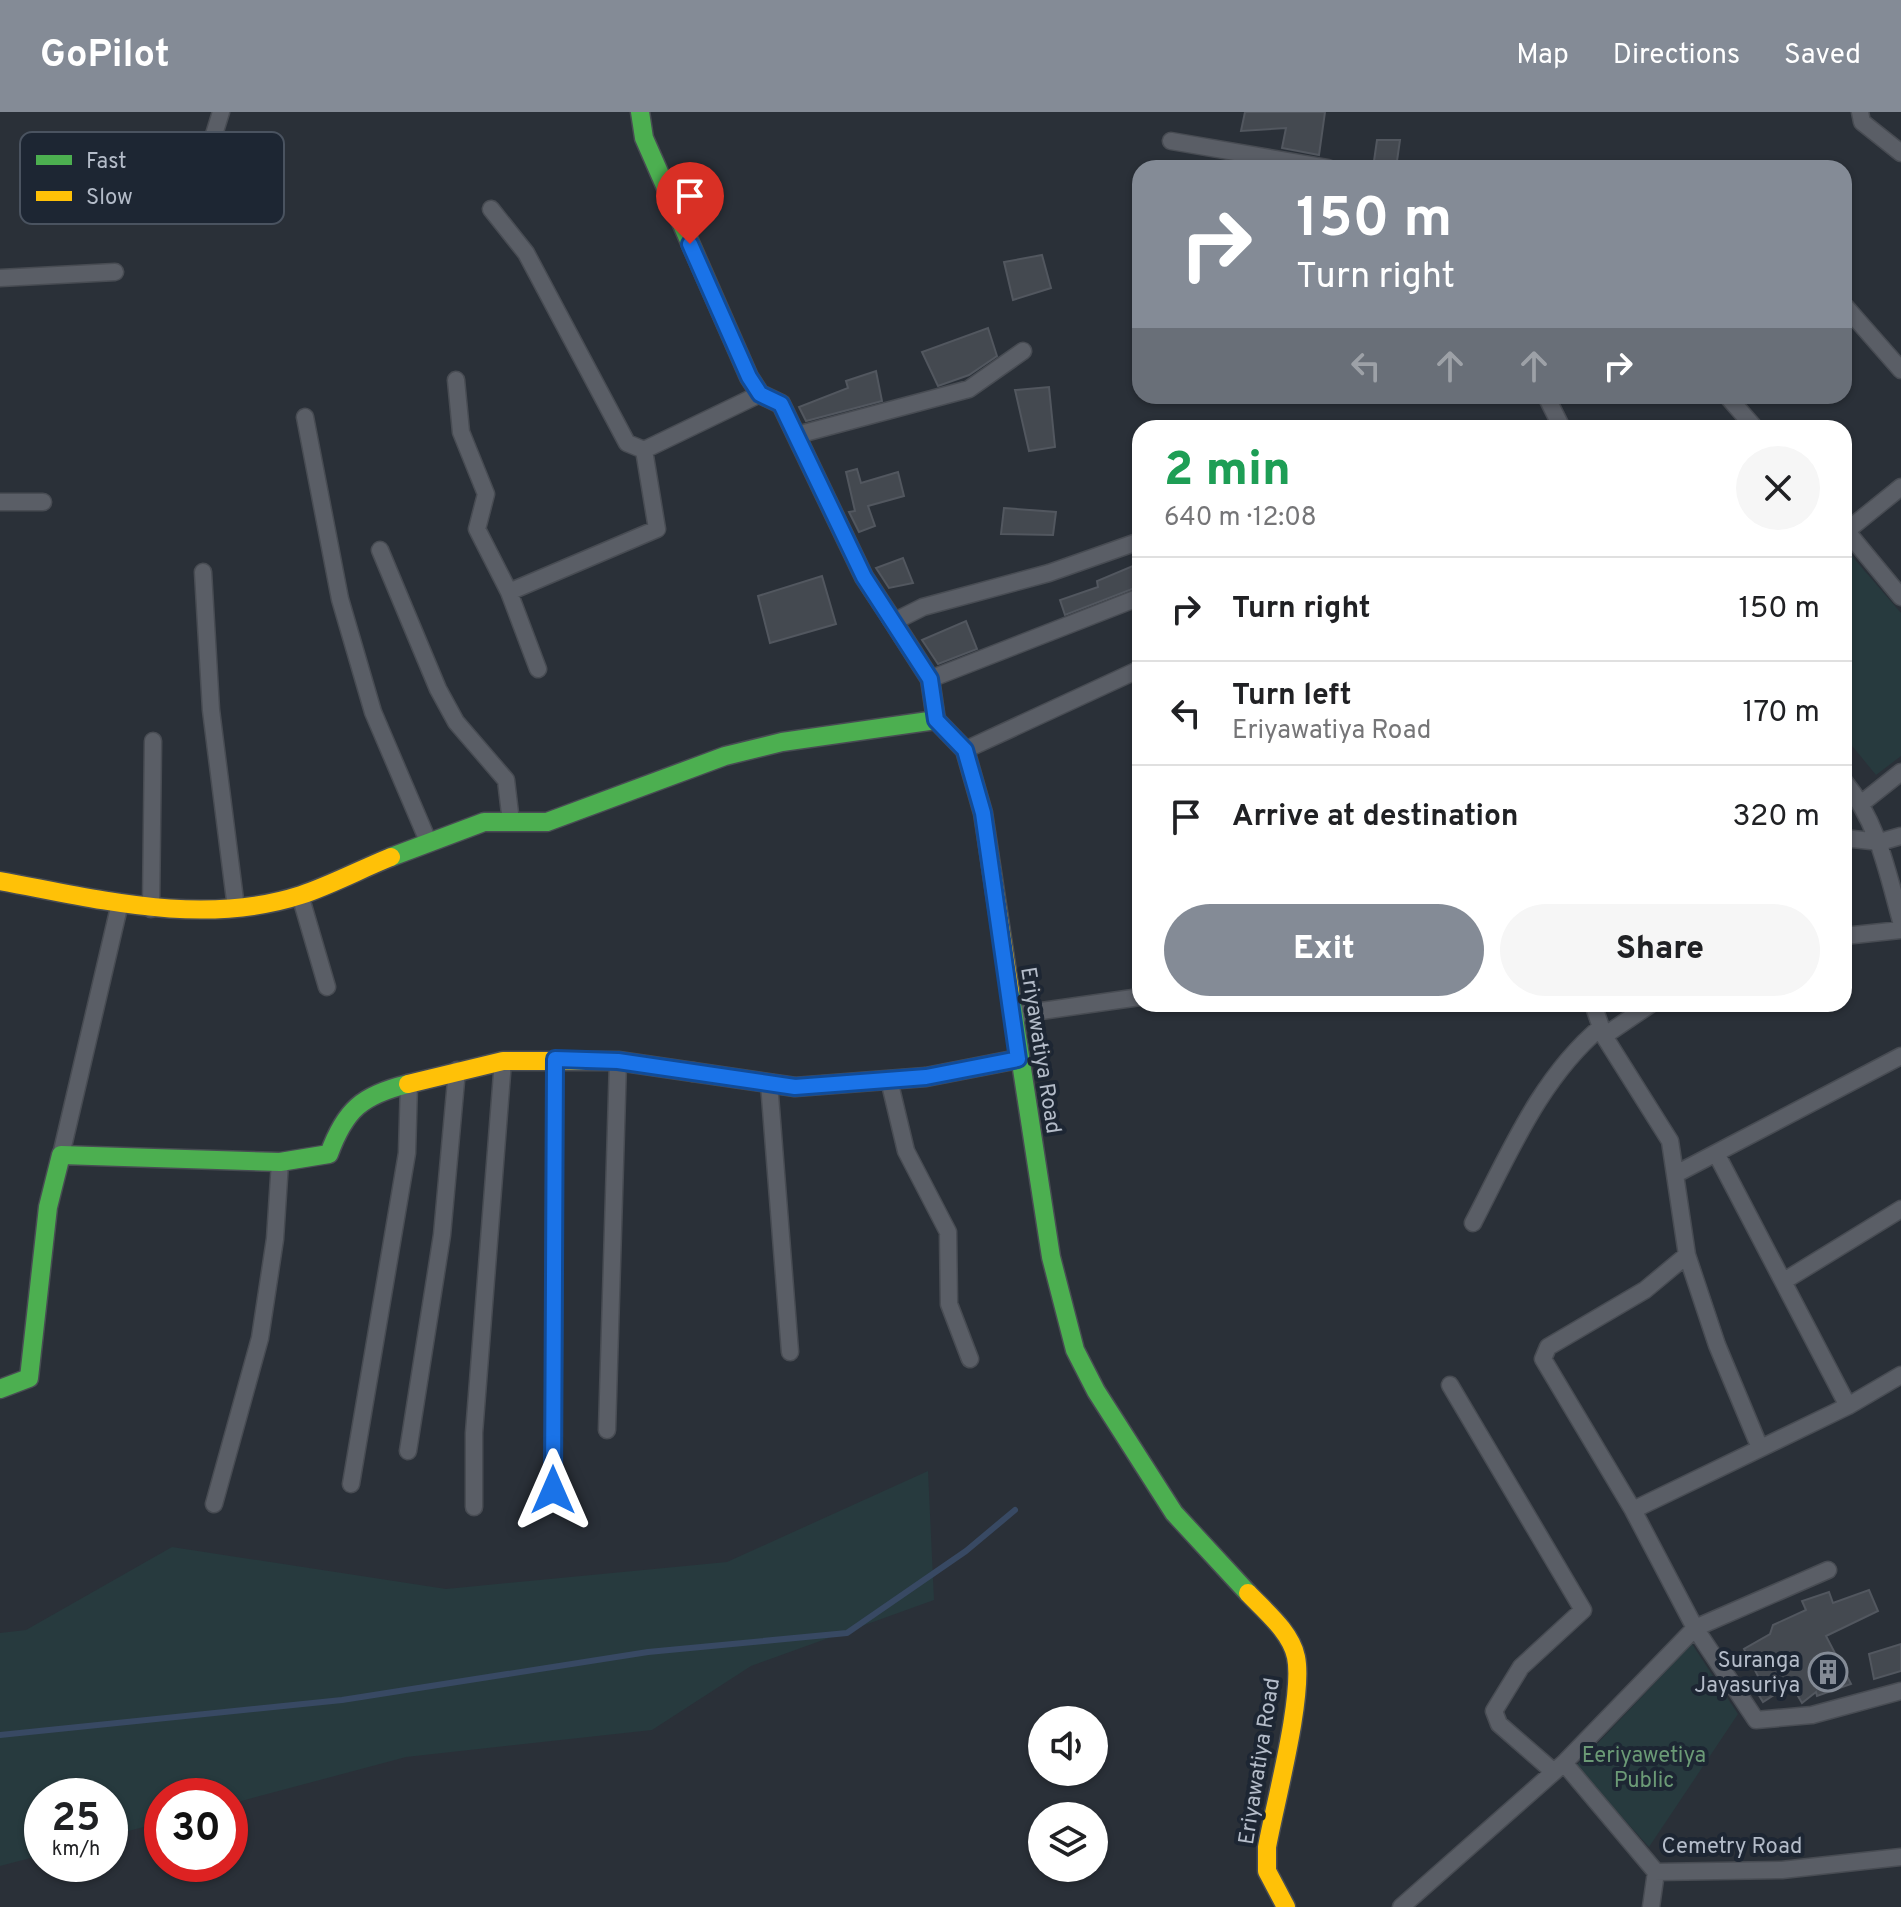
<!DOCTYPE html>
<html lang="en">
<head>
<meta charset="utf-8">
<style>
  :root { --surface:#fff; --page:#f6f6f6; --text:#202124; --muted:#757577; --line:#e0e0e0; --accent:#848b96 }
  body { margin:0; font-family:Overpass,sans-serif; background:var(--page); color:var(--text); height:100vh; display:flex; flex-direction:column; font-size:30px; white-space:nowrap }
  * { box-sizing:border-box; margin:0 }
  p { font-size:26px; color:var(--muted) }
  .icon { flex:none; width:44px; height:44px; fill:none; stroke:currentColor; stroke-width:2; stroke-linecap:round; stroke-linejoin:round }
  .map { position:relative; flex:1; overflow:hidden }
  .panel { position:absolute; left:1132px; top:308px; width:720px; height:592px; display:flex; flex-direction:column; background:var(--surface); border-radius:24px; box-shadow:0 2px 6px #0004 }
  .panel>* { flex:none }
  .banner { position:absolute; left:1132px; top:48px; width:720px; height:244px; border-radius:24px; box-shadow:0 2px 6px #0004; background:#848b96; color:#fff; overflow:hidden }
  .fabs { position:absolute; left:1028px; top:1594px; display:grid; gap:16px }
  .fabs a { display:grid; place-items:center; width:80px; height:80px; border-radius:50%; background:var(--surface); box-shadow:0 2px 6px #0004; font-size:40px }
  .speed { position:absolute; left:24px; top:1666px; display:flex; gap:16px; font-size:40px; font-weight:700; text-align:center }
  .speed>* { display:grid; place-content:center; width:104px; height:104px; border-radius:50%; background:var(--surface); box-shadow:0 2px 6px #0004; line-height:1 }
  .speed small { font-size:20px; font-weight:400 }
  .speed .limit { border:12px solid #d22; background:#fff; color:#111 }
  .pin { position:absolute; display:grid; place-items:center; width:68px; height:68px; color:#fff; margin:-82px -34px; border-radius:50% 50% 50% 0; rotate:-45deg; box-shadow:0 0 8px #0007 }
  .pin .icon { rotate:45deg }
  .me { position:absolute; width:88px; margin:-44px; rotate:0deg; stroke-linejoin:round; filter:drop-shadow(0 0 6px #0008) }
  .turn { display:flex; align-items:center; gap:28px; height:168px; padding:0 32px; font-size:36px }
  .turn .icon { width:104px; height:104px; stroke-width:2.5 }
  .turn b { display:block; font-size:56px; line-height:68px }
  .lanes { display:flex; align-items:center; height:76px; padding:0 32px; background:#0003; justify-content:center; gap:40px; direction:ltr }
  .lanes .off { opacity:.35 }
  .round { display:grid; place-items:center; flex:none; width:84px; height:84px; border-radius:42px; background:var(--page) }
  .head { display:flex; align-items:center; justify-content:space-between; height:136px; padding:0 32px }
  h1 { font-size:48px; font-weight:800; line-height:60px; color:#1e9e55 }
  .button { display:flex; gap:16px; margin-top:auto; padding:16px 32px }
  .button a { flex:1; height:92px; border-radius:48px; background:var(--accent); color:#fff; font-size:32px; font-weight:800; line-height:92px; text-align:center }
  .button a+a { background:var(--page); color:var(--text) }
  ul { padding:0; list-style:none }
  li { display:flex; align-items:center; gap:24px; height:104px; padding:0 32px; border-top:2px solid var(--line) }
  li div { flex:1 }
  li b { display:block; font-size:30px }
  li em { font-style:normal }
  header { display:flex; align-items:center; gap:48px; box-sizing:border-box; height:112px; padding:0 40px; background:var(--accent); color:#fff }
  header strong { font-size:38px }
  nav { display:flex; gap:44px; margin-inline-start:auto; font-size:28px }
  .map>svg:first-child { display:block }
</style>
</head>
<body>
<header>
<strong>GoPilot</strong>
<nav><a>Map</a><a>Directions</a><a>Saved</a></nav>
</header>
<div class="map">
<svg width="1901" height="1795" viewBox="0 0 1901 1795">
  <rect width="100%" height="100%" fill="#2a3038"/>
  <path fill="#273a3e" d="M1844,435L1901,501V644L1876,663L1844,624Z
    M928,1359L934,1488L751,1554L652,1618L406,1645L230,1692V1684H162V1710L110,1724V1684H42V1743L0,1754V1521L26,1518L172,1435L446,1477L727,1450Z
    M1692,1532L1738,1602L1649,1735L1576,1654Z"/>
  <g fill="none" stroke-linecap="round" stroke-linejoin="round">
    <path stroke="#384963" stroke-width="6" d="M0,1623L342,1588L648,1540L847,1521L966,1439L1015,1398"/>
  </g>
  <path fill="#444950" stroke="#52575f" stroke-width="2" d="M1245,0H1325L1319,43L1282,36L1286,16L1241,19Z
    M1377,28H1400L1396,56H1373Z
    M1042,143L1051,176L1013,188L1004,150Z
    M988,216L997,244L969,263L938,274L922,240Z
    M876,259L882,289L806,309L799,295L848,276L846,269Z
    M1049,275L1055,335L1029,339L1015,278Z
    M857,357L861,371L898,360L904,384L868,394L875,414L859,420L849,400L855,399L846,360Z
    M1004,396L1056,400L1053,423L1001,422Z
    M903,446L913,471L889,476L876,456Z
    M1140,451V474L1065,503L1060,488L1098,475L1097,469Z
    M822,464L836,512L770,531L758,484Z
    M966,509L977,537L938,552L922,528Z
    M1869,1478L1878,1499L1826,1524L1851,1572L1817,1584L1816,1580L1802,1591L1791,1572L1763,1590L1752,1572L1760,1568L1744,1537L1770,1522L1773,1513L1806,1498L1802,1489L1829,1480L1833,1491Z
    M1901,1532V1559L1874,1567L1869,1542Z"/>
  <g fill="none" stroke-linecap="round" stroke-linejoin="round">
    <defs>
      <path id="street" d="M1860,0L1862,10L1901,41
        M1171,29L1328,56
        M491,97L526,141L627,331L644,338
        M189,103L221,0
        M0,166L115,160
        M1844,193L1901,258
        M456,268L461,320L486,382L477,417L509,480L538,557
        M1546,284L1562,316
        M1727,284L1755,316
        M305,305L340,487L373,600L428,729
        M797,323L969,277L1023,239
        M0,390H43
        M1844,416L1901,485
        M1844,421L1901,375
        M380,438L438,577L456,610L506,668L511,710
        M203,460L211,598L236,796
        M509,480L657,417L644,338L760,282
        M893,510L923,495L1049,461L1140,429
        M930,567L1140,485
        M965,638L1140,557
        M1844,669C1878,710 1887,759 1901,809
        M1862,691L1901,660
        M1844,726L1880,730L1901,724
        M300,783L327,875
        M151,797L153,629
        M1844,824L1901,818
        M1593,892L1604,924L1670,1029L1687,1143L1645,1178L1548,1235L1543,1247L1633,1398L1695,1516L1756,1608L1812,1603L1901,1579
        M1013,903L1140,885
        M1604,924L1651,892
        M889,968L906,1039L948,1120L949,1192L970,1247
        M769,971L790,1240
        M61,1043L120,791
        M1717,1043L1848,1294L1901,1263
        M1676,1062L1901,944
        M1473,1111C1509,1042 1540,966 1601,915
        M1687,1143L1717,1233L1760,1336
        M1784,1169L1901,1097
        M1450,1273L1583,1498L1521,1555L1494,1599L1499,1612L1554,1660
        M607,1318L618,949
        M408,1339L442,1123L457,958
        M351,1372L407,1041L409,971
        M553,1378L555,947
        M214,1392L260,1226L275,1127L280,1050
        M474,1395V1321L503,949
        M1633,1398L1848,1294
        M1564,1651L1656,1760L1782,1758L1901,1745
        M1401,1795L1564,1651L1695,1516L1828,1458
        M1651,1795L1656,1760"/>
      <path id="fast" d="M640,0L644,26L749,265L760,282L781,292L864,465L891,506
        M391,745L484,710H547L725,644L782,630L936,608
        M1010,879L1051,1145L1075,1238L1096,1279L1174,1401L1248,1481
        M693,960L795,975L926,965L1018,947
        M0,1277L29,1266L48,1095L61,1043L280,1050L329,1042C345,998 362,983 408,972"/>
      <path id="slow" d="M891,506L930,567L936,608L965,638L983,701L1010,879
        M0,769C98,787 202,815 301,783C331,773 361,757 391,745
        M408,972L503,949H618L693,960
        M1248,1481C1265,1499 1291,1520 1296,1545C1304,1584 1275,1691 1267,1735V1759L1286,1795"/>
    </defs>
    <use href="#street" stroke="#484c53" stroke-width="19"/>
    <use href="#fast" stroke="#484c53" stroke-width="21"/>
    <use href="#slow" stroke="#484c53" stroke-width="21"/>
    <use href="#street" stroke="#5a5e66" stroke-width="16"/>
    <use href="#fast" stroke="#4caf50" stroke-width="18"/>
    <use href="#slow" stroke="#ffc107" stroke-width="18"/>
  </g>
  <g fill="none" stroke-linecap="round" stroke-linejoin="round">
    <defs>
      <path id="route" d="M553,1378L555,947L618,949L795,975L926,965L1018,947L983,701L965,638L936,608L930,567L864,465L781,292L760,282L749,265L690,132"/>
    </defs>
    <use href="#route" stroke="#114b97" stroke-width="20"/>
    <use href="#route" stroke="#1a73e8" stroke-width="14"/>
  </g>
  <defs>
    <symbol id="building-ring" viewBox="-11 -11 22 22"><circle r="9.5" fill="#1d2633" stroke="#848b96" stroke-width="1.5"/><path d="M-4-6H4V6H1V3H-1V6H-4ZM-2.5-4.3h1.7v1.8h-1.7ZM.8-4.3h1.7v1.8H.8ZM-2.5-1h1.7V.8h-1.7ZM.8-1h1.7V.8H.8Z" fill="#848b96"/></symbol>
  </defs>
  <g fill-rule="evenodd">
    <use href="#building-ring" x="1806" y="1538" width="44" height="44"/>
  </g>
  <g text-anchor="middle" stroke-width="8" stroke-linejoin="round" paint-order="stroke">
    <g font-size="22" fill="#b4bcc9" stroke="#1d2633">
      <text transform="translate(1042 938) rotate(81)" y="8">Eriyawatiya Road</text>
      <text transform="translate(1258 1649) rotate(-81)" y="8">Eriyawatiya Road</text>
      <text x="1732" y="1741">Cemetry Road</text>
    </g>
    <g font-size="22" fill="#b4bcc9" stroke="#1d2633" text-anchor="end">
      <text x="1800" y="1555">Suranga<tspan x="1800" dy="25">Jayasuriya</tspan></text>
    </g>
    <g font-size="22" fill="#6b9a76" stroke="#1d2633">
      <text x="1644" y="1650">Eeriyawetiya<tspan x="1644" dy="25">Public</tspan></text>
    </g>
  </g>
  <rect x="20" y="20" width="264" height="92" rx="12" fill="#1d2633" stroke="#4a5360" stroke-width="2"/>
  <rect x="36" y="43" width="36" height="10" fill="#4caf50"/>
  <rect x="36" y="79" width="36" height="10" fill="#ffc107"/>
  <g font-size="22" fill="#b4bcc9">
    <text x="86" y="56">Fast</text>
    <text x="86" y="92">Slow</text>
  </g>
</svg>
<div class="fabs">
<a><svg class="icon" aria-label="sound" viewBox="0 0 24 24"><path d="M4 9h4l5-4v14l-5-4H4zM17 9q2 3 0 6"/></svg></a>
<a><svg class="icon" aria-label="layers" viewBox="0 0 24 24"><path d="M12 4l9 5-9 5-9-5zM3 14l9 5 9-5"/></svg></a>
</div>
<div class="speed"><div>25<small>km/h</small></div><div class="limit">30</div></div>
<div class="pin" style="left:690px;top:132px;background:#d93025"><svg class="icon" aria-label="arrive" viewBox="0 0 24 24"><path d="M6 21V4h12l-3 4 3 4H6"/></svg></div>
<svg class="me" style="left:553px;top:1378px" viewBox="-20 -20 40 40"><path d="M0-17L14 15 0 8-14 15z" fill="#1a73e8" stroke="#fff" stroke-width="4"/></svg>
<div class="banner">
<div class="turn"><svg class="icon" aria-label="right" viewBox="0 0 24 24"><path d="M7 20v-9h11M14 6l5 5-5 5"/></svg><div><b>150 m</b>Turn right</div></div>
<div class="lanes"><svg class="icon off" aria-label="left" viewBox="0 0 24 24"><path d="M17 20v-9H6M10 6l-5 5 5 5"/></svg><svg class="icon off" aria-label="ahead" viewBox="0 0 24 24"><path d="M12 20V5M6 11l6-6 6 6"/></svg><svg class="icon off" aria-label="ahead" viewBox="0 0 24 24"><path d="M12 20V5M6 11l6-6 6 6"/></svg><svg class="icon" aria-label="right" viewBox="0 0 24 24"><path d="M7 20v-9h11M14 6l5 5-5 5"/></svg></div>
</div>
<section class="panel">
<div class="head"><div><h1>2 min</h1><p>640 m · 12:08</p></div><a class="round"><svg class="icon" aria-label="close" viewBox="0 0 24 24"><path d="M6 6l12 12M18 6L6 18"/></svg></a></div>
<ul>
<li><svg class="icon" aria-label="right" viewBox="0 0 24 24"><path d="M7 20v-9h11M14 6l5 5-5 5"/></svg><div><b>Turn right</b></div><em>150 m</em></li>
<li><svg class="icon" aria-label="left" viewBox="0 0 24 24"><path d="M17 20v-9H6M10 6l-5 5 5 5"/></svg><div><b>Turn left</b><p>Eriyawatiya Road</p></div><em>170 m</em></li>
<li><svg class="icon" aria-label="arrive" viewBox="0 0 24 24"><path d="M6 21V4h12l-3 4 3 4H6"/></svg><div><b>Arrive at destination</b></div><em>320 m</em></li>
</ul>
<div class="button"><a>Exit</a><a>Share</a></div>
</section>
</div>
</body>
</html>
